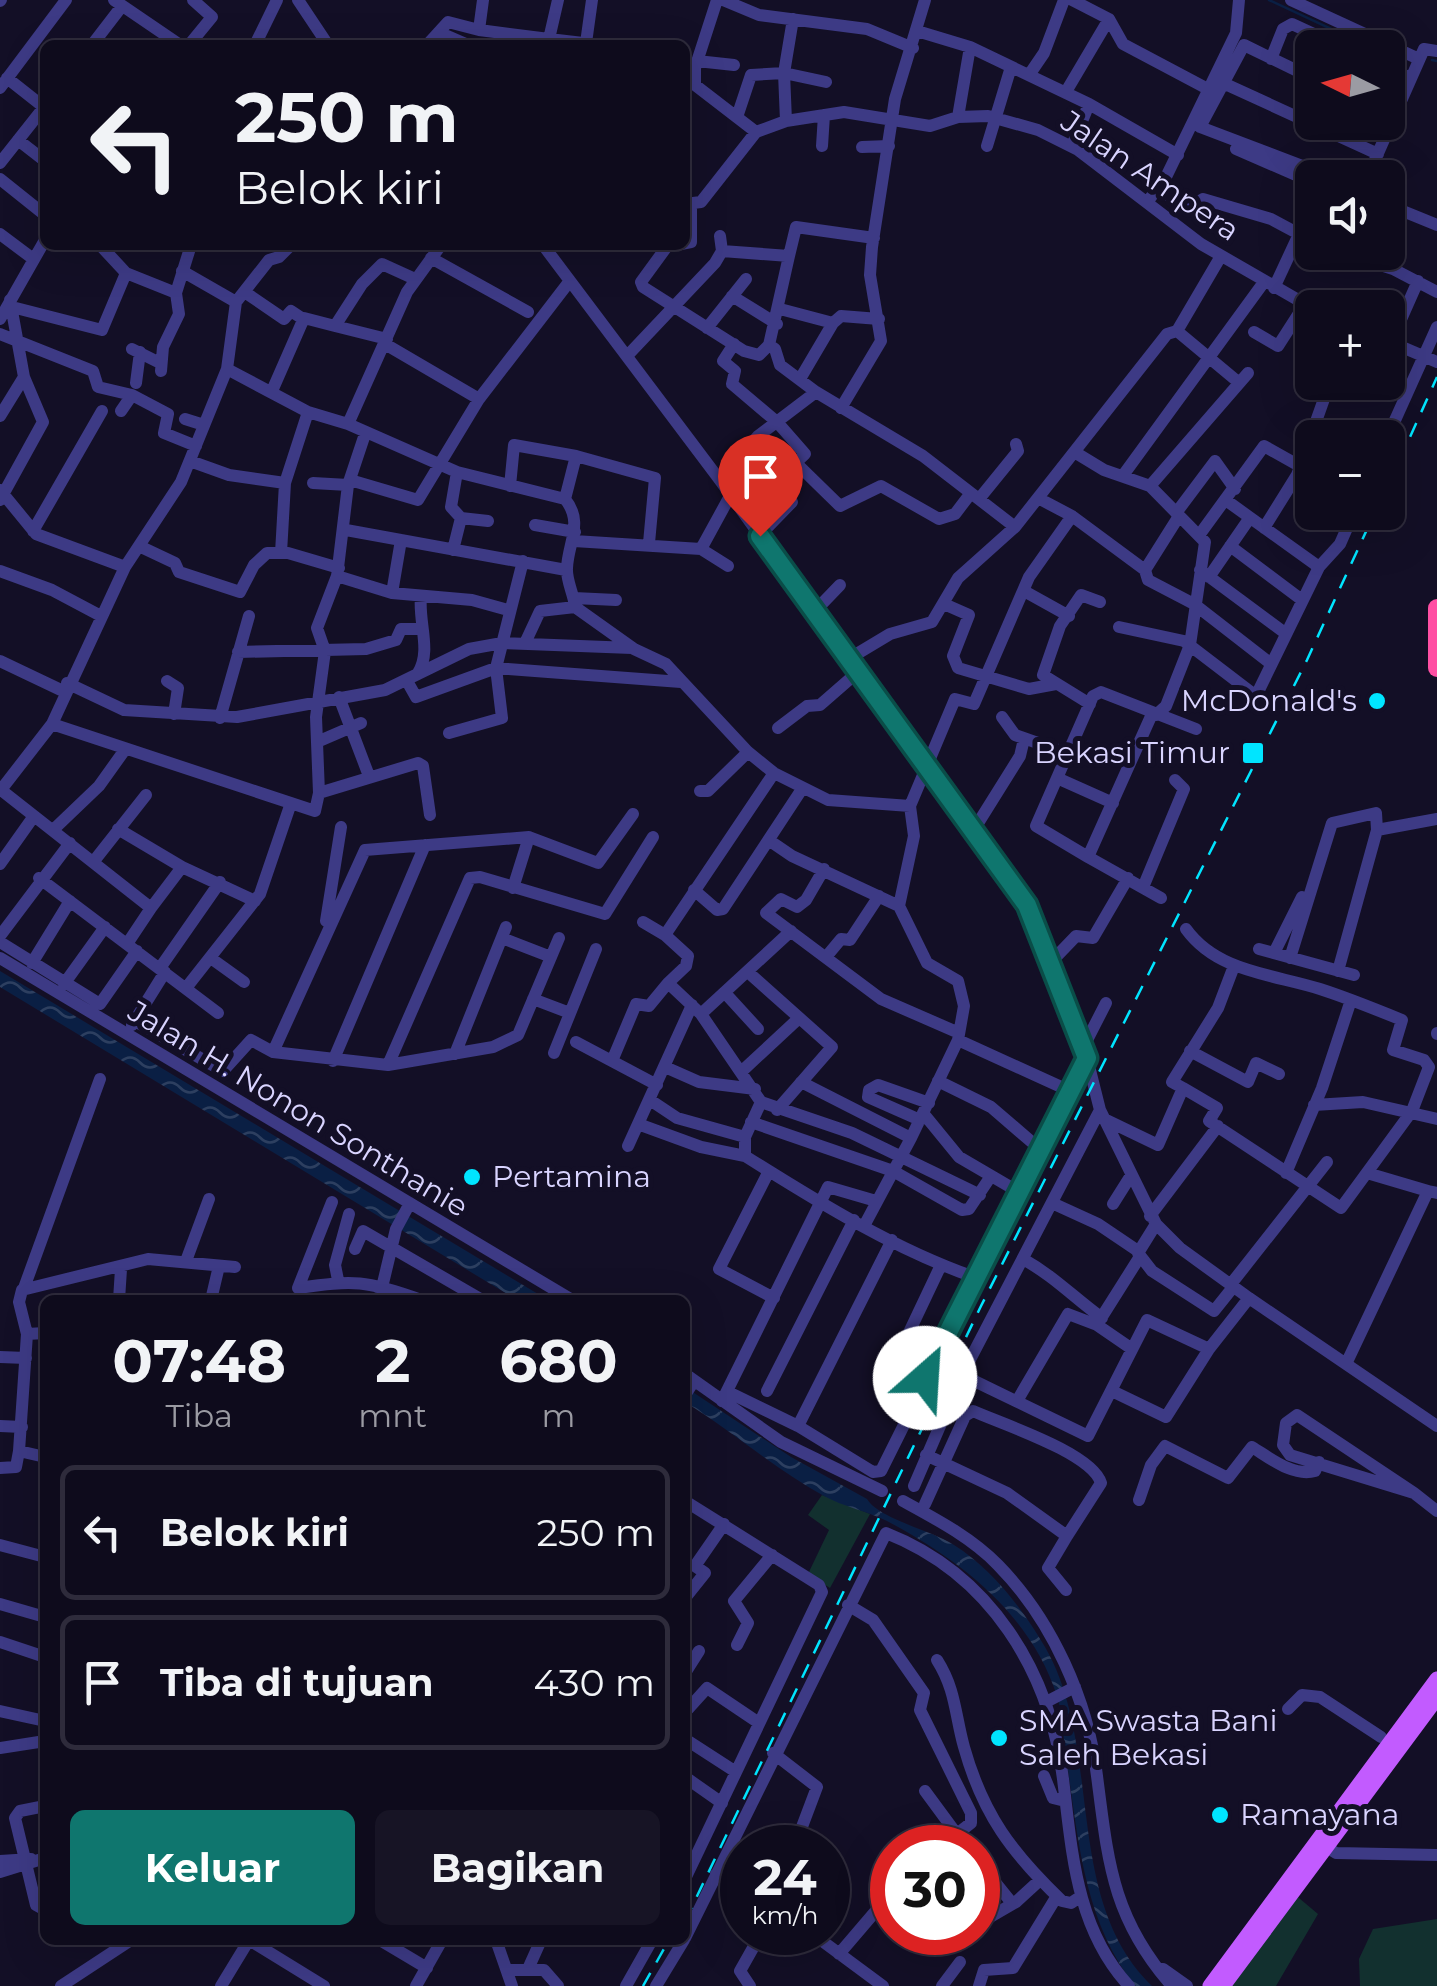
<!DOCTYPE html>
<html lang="id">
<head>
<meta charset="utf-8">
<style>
  :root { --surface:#0e0b1c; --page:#171425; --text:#f1f3f6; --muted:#9b9ba3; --line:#2e2b3b; --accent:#0f766e }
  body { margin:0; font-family:Montserrat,sans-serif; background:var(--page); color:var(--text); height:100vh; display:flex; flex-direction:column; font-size:38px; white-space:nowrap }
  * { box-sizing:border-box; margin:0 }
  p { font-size:32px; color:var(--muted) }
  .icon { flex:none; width:55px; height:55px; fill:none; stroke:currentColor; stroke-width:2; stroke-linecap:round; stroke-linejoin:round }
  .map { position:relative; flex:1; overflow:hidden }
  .details { position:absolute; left:40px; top:1295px; width:650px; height:650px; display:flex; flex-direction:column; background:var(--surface); border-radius:15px; box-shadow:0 10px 40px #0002,0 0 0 2px var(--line) }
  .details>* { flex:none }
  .guide { position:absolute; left:40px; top:40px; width:650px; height:210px; border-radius:15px; box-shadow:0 10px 40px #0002,0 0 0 2px var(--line); background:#0e0b1c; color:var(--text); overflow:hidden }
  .needle { width:65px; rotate:275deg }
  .buttons { position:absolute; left:1295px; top:30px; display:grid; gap:20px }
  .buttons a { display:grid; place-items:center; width:110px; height:110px; border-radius:15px; background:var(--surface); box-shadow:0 10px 40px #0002,0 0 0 2px var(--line); font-size:50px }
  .speed { position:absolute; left:720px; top:1825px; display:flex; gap:20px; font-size:50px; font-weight:700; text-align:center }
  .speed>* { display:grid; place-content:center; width:130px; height:130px; border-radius:50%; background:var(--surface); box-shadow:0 10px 40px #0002,0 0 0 2px var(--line); line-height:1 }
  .speed small { font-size:25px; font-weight:400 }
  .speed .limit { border:15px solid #d22; background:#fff; color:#111 }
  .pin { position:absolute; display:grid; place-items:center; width:85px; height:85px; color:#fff; margin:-102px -42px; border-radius:50% 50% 50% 0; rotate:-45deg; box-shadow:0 0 10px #0007 }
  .pin .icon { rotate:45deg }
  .me { position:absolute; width:110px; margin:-55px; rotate:26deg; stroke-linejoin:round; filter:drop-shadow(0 0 8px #0008) }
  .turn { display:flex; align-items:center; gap:35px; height:210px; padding:0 30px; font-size:45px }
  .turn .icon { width:130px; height:130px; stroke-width:2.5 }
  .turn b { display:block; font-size:70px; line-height:85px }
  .eta { display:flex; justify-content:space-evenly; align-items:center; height:170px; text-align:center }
  .eta b { font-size:60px; font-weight:700; line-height:70px }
  .button { display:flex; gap:20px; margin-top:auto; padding:20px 30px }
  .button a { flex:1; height:115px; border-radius:15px; background:var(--accent); color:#fff; font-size:40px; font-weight:700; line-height:115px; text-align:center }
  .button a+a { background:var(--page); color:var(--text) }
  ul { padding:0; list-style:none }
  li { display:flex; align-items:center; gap:30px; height:135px; margin:0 20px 15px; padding:0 10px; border:5px solid var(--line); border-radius:15px }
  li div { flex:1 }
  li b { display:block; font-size:38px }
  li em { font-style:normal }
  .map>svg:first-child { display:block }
</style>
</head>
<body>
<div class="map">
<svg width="1437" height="1986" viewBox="0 0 1437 1986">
  <defs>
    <pattern id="water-waves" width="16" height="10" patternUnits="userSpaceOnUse" patternTransform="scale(2.5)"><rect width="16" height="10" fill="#0a1f44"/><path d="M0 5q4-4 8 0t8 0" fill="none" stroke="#2d3f60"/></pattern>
  </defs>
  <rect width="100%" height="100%" fill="#130f26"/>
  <path fill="#12302f" d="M822,1495L870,1514L830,1588L808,1574L829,1530L808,1515Z
    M1293,1893L1318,1914L1276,1986H1223Z
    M1437,1919V1986H1360L1359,1959L1373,1929Z"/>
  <path fill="url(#water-waves)" d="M0,971L548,1300H517L0,987Z
    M685,1387L791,1457L867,1499C879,1519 931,1530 954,1545C992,1569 1022,1608 1045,1647C1104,1749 1062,1899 1152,1986H1135C1083,1920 1078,1836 1066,1756C1063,1737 1063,1715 1057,1696C1031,1614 959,1559 887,1521C867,1511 844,1507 824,1496C775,1469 732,1431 685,1402Z"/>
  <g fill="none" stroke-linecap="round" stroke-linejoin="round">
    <path stroke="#0a1f44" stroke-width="2.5" d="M1269,0L1372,48
      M1388,54L1406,63
      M1432,60L1437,61"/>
    <path stroke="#3d3a85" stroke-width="12" d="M114,0L180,45
      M298,0L328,45
      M483,0L479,30L549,39L558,0
      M717,0L695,68V85L756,132
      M723,0L759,15L867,29L913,48
      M1072,0L1109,19L1123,44L1206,88
      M1291,0L1419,59
      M0,1L1,0
      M917,31L970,47L1089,104L1072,146
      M436,43L445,35L468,45
      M586,43L592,0
      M547,44L549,39L600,45
      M92,45L122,6
      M189,45L212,17L193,0
      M255,45L277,0
      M427,45L448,22L479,30
      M1271,59L1283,29L1292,24L1344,48
      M697,61L734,65
      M1388,68L1411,78
      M1029,75L1044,53L1064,0
      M7,78L45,108
      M1312,78L1244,45L1200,127L1334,178
      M1223,83L1378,154
      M0,88L66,0
      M1067,90L1109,19
      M1089,104L1178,155
      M737,117L751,75L784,73L793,19
      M958,117L970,47
      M786,121L784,73L826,82
      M18,140L45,161
      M822,146L824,115
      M987,146L1011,67
      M862,147L889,146
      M1236,149L1312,182
      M0,163L45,106
      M1367,178L1424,49L1437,51
      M0,179L45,215
      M1158,190L1191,207L1203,199L1271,219L1312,241
      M1148,201L1166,177L1236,33L1239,0
      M685,204L701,202L756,132L786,121L844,112L930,126L958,117L988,116L1038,130L1078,150L1201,244L1312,308
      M1388,205L1437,225
      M0,234L32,258
      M100,245L126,273L176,293
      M314,245H327
      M543,245L719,479L1027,905L1084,1046L1100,1110L1156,1224L1180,1248L1249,1298L1437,1426
      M668,245L641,282L643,287L744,351L759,355L769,345L775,349L780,365L816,392L923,456L1015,527
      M676,245L691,242V204
      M722,251L789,256L769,345
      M1340,252L1393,269L1437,292
      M789,256L796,227L874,238
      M431,258L528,312
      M182,271L236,302
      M1274,288L1299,234
      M246,293L284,319L291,311L303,319
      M732,296L777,324
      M12,307L102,330L126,273
      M780,309L833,323L841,316L879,319
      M0,319L45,240
      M335,326L387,339
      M707,328L746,279
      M1177,331L1237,381
      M1254,332L1278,346L1305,304
      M0,334L93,371L98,387L132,395
      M1388,341L1437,362
      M1391,342L1418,281
      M385,344L479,399
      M734,344L723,361L735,371L732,384L777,422L805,454L783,475
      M132,349L160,363
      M627,356L715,263L722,251L720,236
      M227,369L308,412L348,424L457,472L565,499C584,522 568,543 567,568C566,581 574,594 575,607L634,649L666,664L748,752L774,773L828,800L910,806
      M161,371L163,347L179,314L176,293L191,245
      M800,379L833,323
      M136,383L140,352
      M272,391L304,318L335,326L362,284L382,264L415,279
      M841,408L881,341L870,275L872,247L895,99L925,0
      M121,411L132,395L168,414L164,433L196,446
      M0,416L24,377
      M185,419L204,425
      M348,424L407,292L441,245
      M1387,438L1437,327
      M1076,453L1104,470L1150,486L1205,542L1190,645L1166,706L1156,715
      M190,461L229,475L285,483L308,412
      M797,464L840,506L881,486L939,519L955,514L971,493
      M457,472L451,507L461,518
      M1124,474L1264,282
      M719,479L758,436L816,392
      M350,480L418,500L479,399L569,282
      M313,483L348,485
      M510,486L514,445L576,456
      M1150,486L1248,373
      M0,490L36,534L125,567
      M1038,498L1072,516L1145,570L1148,580L1194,604L1270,663
      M565,499L576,456L655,478L649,543
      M979,499L1018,451L1016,444
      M0,500L43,422L24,377L10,300
      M1227,501L1319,567
      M1176,513L1215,461L1235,489
      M535,525L575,532
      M1264,528L1297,475L1330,382
      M346,530L566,570
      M33,531L102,411
      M1200,534L1264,446L1312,473
      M759,536L792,502
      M574,541L701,549L728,566
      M139,546L175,563L179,572L240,592L254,565L267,553H288L339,568
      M1230,546L1302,600
      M701,549L730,496
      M453,550L461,518L488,521
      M281,553L285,483
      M1145,570L1179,516
      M1200,570L1285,633
      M0,571L52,590L101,616
      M337,576L392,593L472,600L508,610
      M1209,577L1249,519
      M1024,591L1069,616
      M392,593L401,540
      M574,598L616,600
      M944,604L969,615L953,656L958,668L1029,689L1056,684
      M815,611L840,585
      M1119,627L1184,641L1256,696L1319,567L1340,544L1354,512
      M526,641L540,611L575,607
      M238,652L366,649L396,640L401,629H420
      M850,658L890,634L932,622L958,578L1015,527L1167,334L1177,331L1221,256
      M0,661L63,691
      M418,673C432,651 418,622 421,596
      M167,681L178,688L174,714
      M407,681L416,697L496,668L681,682
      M67,683L124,710L237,717L385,690L469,649L502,643L632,648
      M339,697L369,776
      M1090,704L1043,675L1060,626L1081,595L1100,602
      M1152,714L1088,857L1161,898
      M1002,717L1015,735L1069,754
      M220,718L249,616
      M52,724L315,811L319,793L316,717L325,651L317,628L337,576L348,485L365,434
      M778,728L807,706L820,705L859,671
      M449,733L502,718L496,668L523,561
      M317,742L361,723
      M1057,778L1113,803
      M1,790L151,908L182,867L255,901
      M0,791L52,724L125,567L181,482L227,369L236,302L269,260L279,257L291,245
      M700,791H708L748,752
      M319,793L418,763L423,766L430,815
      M975,828L1020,756L1024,739
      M118,829L182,867
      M53,830L99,786L124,751
      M770,841L792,856L899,906
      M1088,857L1036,826L1093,696L1101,692L1196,729
      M94,861L146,795
      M0,864L34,816
      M824,869L806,900L797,907L781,899L766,913L881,999L959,1033
      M39,878L218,1013
      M1144,885L1184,789L1175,780
      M513,888L529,837
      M694,890L717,910L723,909L802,789
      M326,921L341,827
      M643,922L665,935
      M0,936L70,843
      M502,938L551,957
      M0,942L100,1004L137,951
      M127,944L151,908
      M1259,949L1354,975
      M1274,953L1302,897
      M826,957L841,939L850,940L879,896
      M0,958L572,1300
      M1290,958L1332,823L1376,813L1377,830
      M212,959L244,982
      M1051,962L1076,936L1093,938L1128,878
      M32,963L70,901
      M160,968L220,882
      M1338,971L1377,830L1437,819
      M749,973L832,1047L777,1110
      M64,984L105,927
      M186,988L260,894L291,803
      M726,994L758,1029
      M533,999L570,1013
      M701,1014L791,931
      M135,1021L223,1071L251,1040L273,1052L388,1065L493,1047L518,1035L559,938
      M132,1025L165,972
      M1437,1033V1034
      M958,1040L1070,1091
      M576,1042L657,1085
      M1084,1046L1106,1003
      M1190,1051L1248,1082L1256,1063L1279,1074
      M273,1052L365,850L529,837L598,863L633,814
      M554,1053L596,949
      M455,1054L506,927
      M333,1061L425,845
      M612,1061L636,1004L649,1006L668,983
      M388,1065L470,878L480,877L605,914L653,837
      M665,1067L699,1082L755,1089
      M741,1072L798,1019
      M938,1081L991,1107L1041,1150
      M801,1082L911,1138L958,1040L964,1006L958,981L927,963L899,906L914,836L910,806L955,699L974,704L1029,577L1072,516
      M1183,1088L1217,1108L1209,1121L1341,1208L1412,1111L1429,1067L1424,1060L1393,1050L1402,1020C1375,1009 1348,998 1320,989C1272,974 1217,972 1186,929
      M650,1100L677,1118L745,1137L761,1102L701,1014L668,983L686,966L688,956L665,935L774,773
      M761,1102L852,1133L980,1195
      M1314,1105L1363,1102L1437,1119
      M923,1113L959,1157L1019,1192
      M1104,1119L1158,1145L1183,1088L1172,1082L1218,1008L1234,966
      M920,1120L868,1097L869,1090L878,1085L929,1103
      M751,1122L893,1171L962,1210L969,1209L991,1176
      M638,1124L701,1147L745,1156
      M745,1137V1156C818,1202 894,1249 974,1277
      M628,1146L692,1005
      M769,1171L719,1269L774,1298
      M1286,1173L1322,1088L1351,1000
      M1367,1173L1428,1191
      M332,1202L298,1288C354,1280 366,1280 421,1300
      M1052,1203L1098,1224L1138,1251
      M1113,1204L1130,1177
      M1150,1216L1218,1126
      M1156,1224L1138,1253L1152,1271L1214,1311L1234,1286
      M864,1226L911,1138
      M355,1249L363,1231L482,1300
      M1023,1259C1055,1277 1072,1296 1102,1318
      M186,1261L209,1199
      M338,1280L335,1265L349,1214
      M1231,1284L1327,1162
      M24,1288L100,1079
      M119,1300L121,1269
      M211,1300L219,1266
      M379,1300L396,1229L410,1203
      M1098,1323L1139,1258
      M27,1334L45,1333
      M0,1357L26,1358
      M1346,1364L1428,1191L1437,1193
      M685,1374L781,1442L882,1491
      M962,1375L1088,1436L1147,1320L1209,1349L1249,1298
      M925,1378L895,1362L941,1265
      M767,1391L854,1220
      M1112,1391L1166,1417L1209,1349
      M728,1392L798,1426L873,1472L881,1471L1087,1058
      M685,1395L694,1381
      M722,1401L828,1187L876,1201
      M1017,1401L1068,1314L1097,1325L1132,1349
      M0,1426L22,1427
      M798,1426L892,1240
      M19,1451L45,1457
      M926,1455L1007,1493L1067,1536L1048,1568L1066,1590
      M0,1468L16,1467L19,1451L27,1334L19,1302L22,1290L148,1259L235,1267
      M914,1486L962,1375L1100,1110
      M1414,1493L1297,1415L1286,1423L1283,1445L1290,1455L1414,1493L1437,1511
      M1139,1500L1151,1465L1165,1446L1228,1478L1252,1447C1270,1458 1293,1477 1315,1471L1319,1462
      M685,1501L819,1585L822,1592L685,1879
      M903,1501C936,1519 972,1538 998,1565C1052,1620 1088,1700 1097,1776C1108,1861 1112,1918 1172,1986
      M925,1504L965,1416L973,1411C1002,1424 1092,1453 1101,1483L1067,1536
      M0,1545L45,1557
      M685,1598L705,1573L695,1566L724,1524
      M0,1604L45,1617
      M848,1605L873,1620L924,1693L920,1710L971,1813V1823L939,1848
      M0,1642L45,1657
      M737,1645L748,1623L734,1601L772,1555
      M937,1660C956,1690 955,1715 964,1747C983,1815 1012,1853 1062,1901L1071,1903L1080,1897
      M685,1673L699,1651
      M1048,1701L1075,1687
      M688,1709L707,1688L759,1723
      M1288,1709L1302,1695L1320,1697L1381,1737
      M0,1711L45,1721
      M685,1739L736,1772
      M0,1748L45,1741
      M773,1753L817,1787L794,1848
      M1044,1776L1053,1798L1065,1801
      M685,1777L722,1803
      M925,1791L967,1848
      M45,1806L20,1811L15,1818L36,1905L45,1910
      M1318,1842L1336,1853L1437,1855
      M0,1861L31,1859
      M978,1861L1011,1902
      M0,1872L45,1858
      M716,1874L742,1887
      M978,1924L1016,1902L1040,1880
      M810,1932L883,1986
      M923,1932L935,1947L965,1932
      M685,1938L886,1533C990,1574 1050,1671 1063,1779C1072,1852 1076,1929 1129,1986
      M249,1940L324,1986
      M380,1940L427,1968
      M496,1940L512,1986
      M839,1954L892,1892
      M528,1969L541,1940
      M1163,1969L1187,1986
      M507,1970H544L558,1986
      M61,1986L131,1940
      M221,1986L249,1940
      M416,1986L442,1940
      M626,1986L652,1940
      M656,1986L684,1940
      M750,1986L740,1971L762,1932
      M942,1986L960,1962
      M979,1986L984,1970L1013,1968L1057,1896"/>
    <path stroke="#c25bff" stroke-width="15" d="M1210,1986L1437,1679
      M1223,1986L1437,1698"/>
    <path stroke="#ff4fa3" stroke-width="18" d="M1437,608V668"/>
    <path stroke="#00e5ff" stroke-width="2.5" stroke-dasharray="15 12" stroke-linecap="butt" d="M1388,486L1437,377
      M685,1921L981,1306L1307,660L1375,512
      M643,1986L669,1940"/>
  </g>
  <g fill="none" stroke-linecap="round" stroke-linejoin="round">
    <defs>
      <path id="route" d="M760,536L1027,905L1087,1058L925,1378"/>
    </defs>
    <use href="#route" stroke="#0a4d48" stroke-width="25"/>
    <use href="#route" stroke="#0f766e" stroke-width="18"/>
  </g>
  <g fill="#00e5ff" stroke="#130f26" stroke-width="4">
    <circle cx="1377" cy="701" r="10"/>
    <rect x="1241" y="741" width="24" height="24" rx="5"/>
    <circle cx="472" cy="1177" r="10"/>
    <circle cx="999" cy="1738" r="10"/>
    <circle cx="1220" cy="1815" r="10"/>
  </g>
  <g text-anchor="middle" stroke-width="10" stroke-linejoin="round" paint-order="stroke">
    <g font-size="30" fill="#d9d4ff" stroke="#130f26">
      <text transform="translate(1150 176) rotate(34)" y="10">Jalan Ampera</text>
      <text transform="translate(298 1109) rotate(31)" y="10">Jalan H. Nonon Sonthanie</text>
    </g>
    <g font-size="30" fill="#d9d4ff" stroke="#130f26" text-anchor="start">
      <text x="1357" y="711" text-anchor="end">McDonald's</text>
      <text x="1230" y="763" text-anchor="end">Bekasi Timur</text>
      <text x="492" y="1187">Pertamina</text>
      <text x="1019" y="1731">SMA Swasta Bani<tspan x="1019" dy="34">Saleh Bekasi</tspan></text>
      <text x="1240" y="1825">Ramayana</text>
    </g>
  </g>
</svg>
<div class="buttons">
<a><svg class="needle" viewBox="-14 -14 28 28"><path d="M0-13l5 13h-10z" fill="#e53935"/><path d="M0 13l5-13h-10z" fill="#9b9ba3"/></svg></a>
<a><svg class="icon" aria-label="sound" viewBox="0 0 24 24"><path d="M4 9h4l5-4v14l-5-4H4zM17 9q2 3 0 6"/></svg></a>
<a>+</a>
<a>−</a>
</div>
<div class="speed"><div>24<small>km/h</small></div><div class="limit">30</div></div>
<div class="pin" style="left:760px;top:536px;background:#d93025"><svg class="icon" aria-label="arrive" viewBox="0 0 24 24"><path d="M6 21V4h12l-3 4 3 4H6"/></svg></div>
<svg class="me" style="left:925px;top:1378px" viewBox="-20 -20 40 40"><circle r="19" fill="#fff"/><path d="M0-13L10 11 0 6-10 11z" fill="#0f766e"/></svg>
<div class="guide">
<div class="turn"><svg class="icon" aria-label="left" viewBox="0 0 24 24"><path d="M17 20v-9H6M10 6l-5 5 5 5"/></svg><div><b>250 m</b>Belok kiri</div></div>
</div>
<section class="details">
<div class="eta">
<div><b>07:48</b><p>Tiba</p></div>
<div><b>2</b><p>mnt</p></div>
<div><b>680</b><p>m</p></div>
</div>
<ul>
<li><svg class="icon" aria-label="left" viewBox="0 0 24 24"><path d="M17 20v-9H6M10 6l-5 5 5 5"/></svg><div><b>Belok kiri</b></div><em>250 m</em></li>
<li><svg class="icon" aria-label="arrive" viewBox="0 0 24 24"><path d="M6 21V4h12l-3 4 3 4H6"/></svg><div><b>Tiba di tujuan</b></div><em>430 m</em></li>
</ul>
<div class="button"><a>Keluar</a><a>Bagikan</a></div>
</section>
</div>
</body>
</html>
